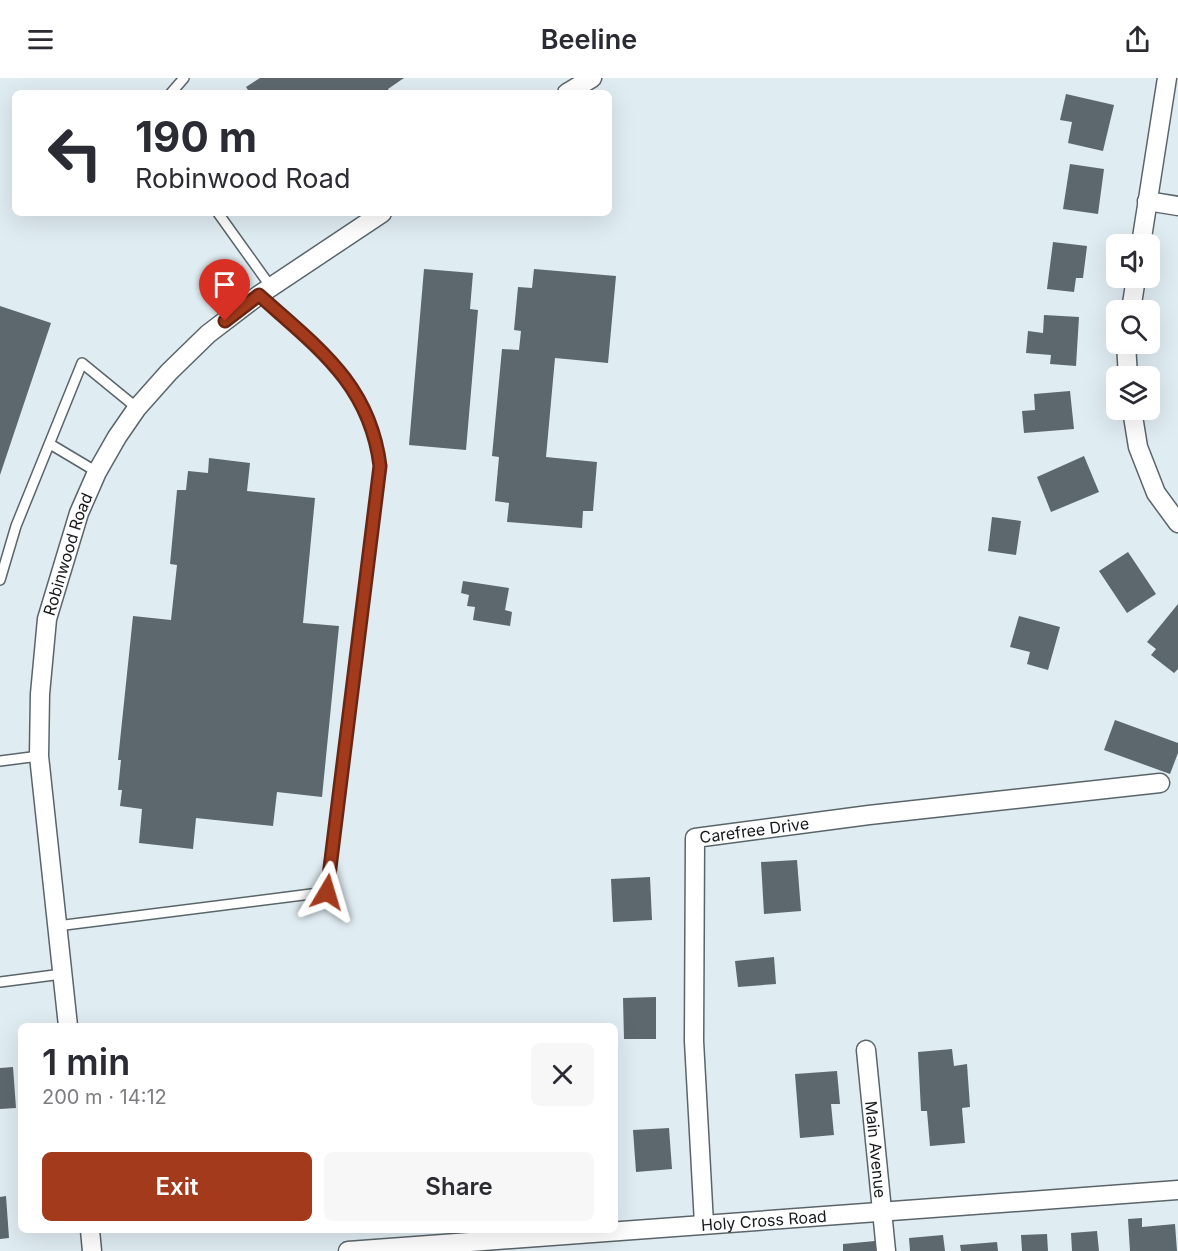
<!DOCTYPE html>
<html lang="en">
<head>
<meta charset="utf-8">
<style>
  :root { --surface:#fff; --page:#f7f7f7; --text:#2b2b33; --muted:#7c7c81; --accent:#a23a1b }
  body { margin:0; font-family:Inter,sans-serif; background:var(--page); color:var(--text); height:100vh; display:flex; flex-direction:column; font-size:22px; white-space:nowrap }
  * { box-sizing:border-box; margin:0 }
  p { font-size:20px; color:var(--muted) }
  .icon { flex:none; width:33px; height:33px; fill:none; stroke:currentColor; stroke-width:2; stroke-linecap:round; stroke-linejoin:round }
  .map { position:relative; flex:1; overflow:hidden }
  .details { position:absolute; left:18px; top:945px; width:600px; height:210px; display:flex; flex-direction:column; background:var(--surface); border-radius:9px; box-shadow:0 6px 24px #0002 }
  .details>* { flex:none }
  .top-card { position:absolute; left:12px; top:12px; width:600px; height:126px; border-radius:9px; box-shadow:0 6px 24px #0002; background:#fff; color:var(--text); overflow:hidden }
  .fabs { position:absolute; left:1106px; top:156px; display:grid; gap:12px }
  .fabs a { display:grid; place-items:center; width:54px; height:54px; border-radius:9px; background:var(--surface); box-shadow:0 6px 24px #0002; font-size:30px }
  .pin { position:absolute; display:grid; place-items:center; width:51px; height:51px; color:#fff; margin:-62px -26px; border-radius:50% 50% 50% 0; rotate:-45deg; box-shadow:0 0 6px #0007 }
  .pin .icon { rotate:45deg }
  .me { position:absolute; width:66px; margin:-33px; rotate:7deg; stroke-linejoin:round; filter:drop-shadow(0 0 4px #0008) }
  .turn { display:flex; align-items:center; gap:21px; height:126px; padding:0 24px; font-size:27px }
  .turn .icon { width:78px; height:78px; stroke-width:2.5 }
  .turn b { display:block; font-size:42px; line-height:51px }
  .round { display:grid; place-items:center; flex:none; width:63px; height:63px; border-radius:9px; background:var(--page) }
  .overview { display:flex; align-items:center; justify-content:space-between; height:102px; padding:0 24px }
  h1 { font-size:36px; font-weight:600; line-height:45px }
  .action { display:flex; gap:12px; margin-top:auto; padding:12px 24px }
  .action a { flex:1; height:69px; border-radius:9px; background:var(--accent); color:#fff; font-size:24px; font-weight:600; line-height:69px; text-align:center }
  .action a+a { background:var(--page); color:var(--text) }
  header { display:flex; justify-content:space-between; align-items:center; height:78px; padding:0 24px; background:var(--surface); font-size:27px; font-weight:600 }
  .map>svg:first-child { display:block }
</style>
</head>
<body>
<header><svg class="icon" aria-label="menu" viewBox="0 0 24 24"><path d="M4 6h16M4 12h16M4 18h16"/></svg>Beeline<svg class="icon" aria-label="share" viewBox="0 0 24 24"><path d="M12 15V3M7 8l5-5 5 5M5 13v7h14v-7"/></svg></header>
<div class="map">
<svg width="1178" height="1173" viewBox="0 0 1178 1173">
  <rect width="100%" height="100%" fill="#dfecf2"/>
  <path fill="#5d686e" d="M260,0H404L388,11L390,15H250L246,9Z
    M1066,16L1114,27L1103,73L1068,65L1072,44L1060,42Z
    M1070,86L1104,91L1098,136L1063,131Z
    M1053,164L1087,168L1083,200H1076L1074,214L1047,211Z
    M424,191L473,195L470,231L478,232L466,372L409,367Z
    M534,191L616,198L608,285L555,280L546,379L597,384L593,433H583L582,450L507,444L509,425L495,423L499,379L492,378L502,271L519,272L521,253L514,252L518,209L532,210Z
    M0,228L51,245L0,397Z
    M1044,237L1079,239L1076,288L1050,286L1051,277L1026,275L1028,253L1043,255Z
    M1070,313L1074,351L1024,355L1022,333L1035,332L1034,316Z
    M1084,378L1099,414L1051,434L1037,399Z
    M209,380L250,385L247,413L315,420L303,545L339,548L322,719L277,714L273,748L196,740L193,771L139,765L142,731L120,728L122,712H118L121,682H118L133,538L171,542L177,487L170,486L177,412H186L188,393L208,395Z
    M992,439L1021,443L1016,477L988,473Z
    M1128,474L1156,516L1127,535L1099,493Z
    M463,503L509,510L505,532L512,534L510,548L473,542L475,529L467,528L469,517L461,515Z
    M1178,526V591L1174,595L1151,577L1156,571L1147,564Z
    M1019,538L1060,549L1048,592L1027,586L1030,574L1010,569Z
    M1115,642L1178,665V675L1170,696L1104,672Z
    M797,782L801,833L764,836L761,784Z
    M650,799L652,842L613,844L611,801Z
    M774,879L776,906L738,909L735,883Z
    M656,919V961H624L623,920Z
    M952,971L954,988L967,986L970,1029L962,1030L965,1065L930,1068L927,1033H921L918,974Z
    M13,989L16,1030L0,1031V990Z
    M837,993L840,1026H831L834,1057L800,1060L795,996Z
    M669,1050L672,1091L636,1094L633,1052Z
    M6,1118L9,1160L0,1161V1119Z
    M1142,1140V1149L1175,1146L1177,1173H1130L1128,1141Z
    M1097,1153L1099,1173H1072L1071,1155Z
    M1047,1156L1048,1173H1022L1021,1157Z
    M943,1157L945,1173H910L909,1160Z
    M875,1163L876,1173H843V1166Z
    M997,1164L998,1173H961L960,1167Z"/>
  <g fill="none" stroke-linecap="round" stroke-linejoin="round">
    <defs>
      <path id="lane" d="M171,15L184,0
        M218,135L271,209
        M50,366L97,394
        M0,502L16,448L82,285L137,330
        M0,683L39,678
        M57,848L327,814L380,388C370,306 317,268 259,217
        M0,904L62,896"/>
      <g id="street">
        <path d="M567,15L592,0"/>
        <path d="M1147,123L1178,128"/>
        <path d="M1141,166L1167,0"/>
        <path d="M1131,232L1136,200"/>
        <path d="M1126,266L1128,298"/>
        <path d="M1132,332L1138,369L1156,415L1178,445"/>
        <path id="s1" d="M68,948L39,678L40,616L47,541L79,435L97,394L117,359L137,330L169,294L208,256L259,217L382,135"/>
        <path id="s2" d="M866,972L886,1173"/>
        <path id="s3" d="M704,1146L694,963L695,760L869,737L1160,705"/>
        <path d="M90,1152L92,1173"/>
        <path id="s4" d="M348,1173L1178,1112"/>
      </g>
    </defs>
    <use href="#lane" stroke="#5a656a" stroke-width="12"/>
    <use href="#street" stroke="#5a656a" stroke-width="21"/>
    <use href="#lane" stroke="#fff" stroke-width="9"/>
    <use href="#street" stroke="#fff" stroke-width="18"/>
  </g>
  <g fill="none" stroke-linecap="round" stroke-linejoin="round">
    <defs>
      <path id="route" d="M225,243L259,217C317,269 370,306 380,388L327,814"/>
    </defs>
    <use href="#route" stroke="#692612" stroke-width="15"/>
    <use href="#route" stroke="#a23a1b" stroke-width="10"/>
  </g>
  <g text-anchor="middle" stroke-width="4.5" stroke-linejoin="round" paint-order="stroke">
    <g font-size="16" fill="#15191b" stroke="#dfecf2">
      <text dy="6" stroke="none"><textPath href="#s1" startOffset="477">Robinwood Road</textPath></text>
      <text dy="6" stroke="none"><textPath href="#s3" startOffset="446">Carefree Drive</textPath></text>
      <text dy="6" stroke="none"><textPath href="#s2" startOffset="100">Main Avenue</textPath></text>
      <text dy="6" stroke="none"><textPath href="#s4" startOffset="417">Holy Cross Road</textPath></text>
    </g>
  </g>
</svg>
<div class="fabs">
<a><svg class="icon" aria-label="sound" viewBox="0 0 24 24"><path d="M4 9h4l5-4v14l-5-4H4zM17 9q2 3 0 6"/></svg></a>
<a><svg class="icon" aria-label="search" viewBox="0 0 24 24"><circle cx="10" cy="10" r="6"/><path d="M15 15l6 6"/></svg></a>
<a><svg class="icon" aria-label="layers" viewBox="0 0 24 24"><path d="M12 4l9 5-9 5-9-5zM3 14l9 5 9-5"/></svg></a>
</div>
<div class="pin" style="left:225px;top:243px;background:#d93025"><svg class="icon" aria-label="arrive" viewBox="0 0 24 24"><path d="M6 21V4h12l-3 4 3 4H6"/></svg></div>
<svg class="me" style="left:327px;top:814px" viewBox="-20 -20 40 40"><path d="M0-17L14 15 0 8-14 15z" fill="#a23a1b" stroke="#fff" stroke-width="4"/></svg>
<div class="top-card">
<div class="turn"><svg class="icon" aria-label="left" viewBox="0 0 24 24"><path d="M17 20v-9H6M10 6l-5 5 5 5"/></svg><div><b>190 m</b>Robinwood Road</div></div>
</div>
<section class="details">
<div class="overview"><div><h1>1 min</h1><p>200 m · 14:12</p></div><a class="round"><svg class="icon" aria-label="close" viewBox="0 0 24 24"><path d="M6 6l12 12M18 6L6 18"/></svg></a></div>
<div class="action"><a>Exit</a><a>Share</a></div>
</section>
</div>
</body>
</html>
